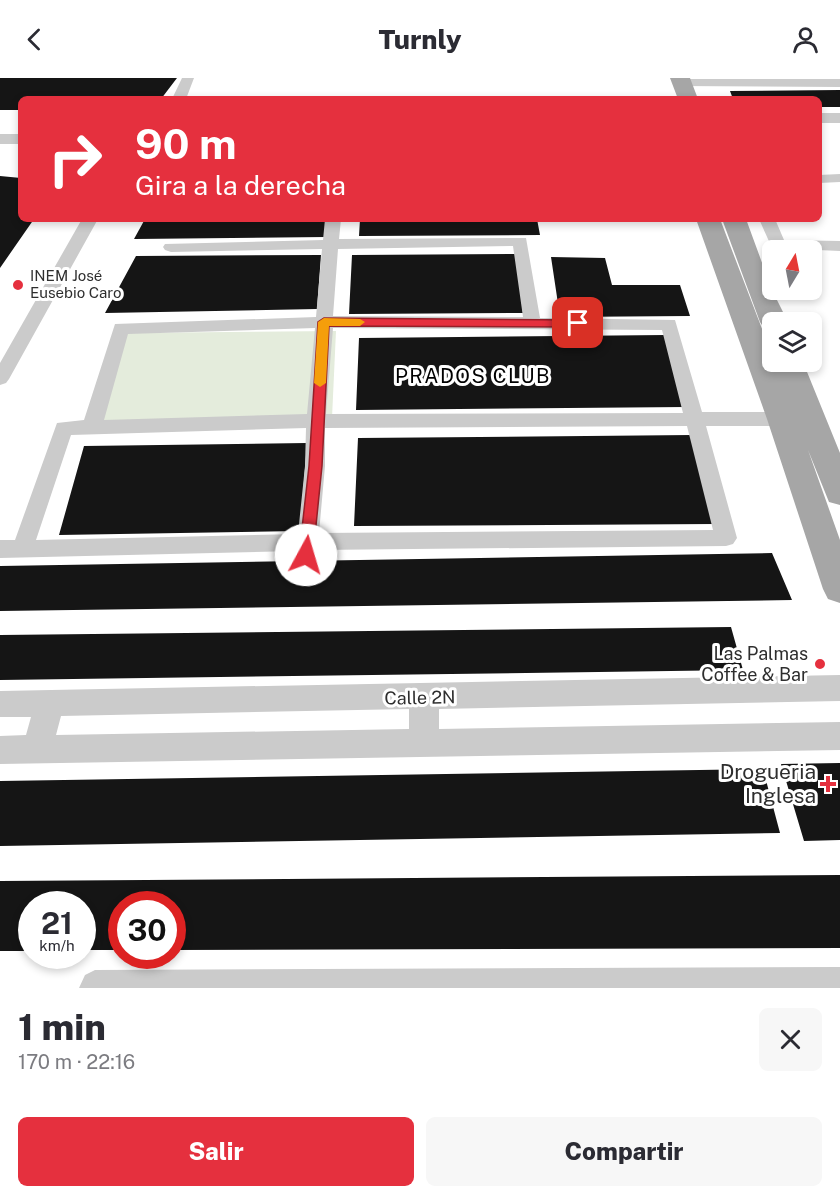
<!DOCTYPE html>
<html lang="es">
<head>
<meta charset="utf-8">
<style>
  :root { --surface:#fff; --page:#f7f7f7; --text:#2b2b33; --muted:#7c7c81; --accent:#e5303e }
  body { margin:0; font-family:"Public Sans",sans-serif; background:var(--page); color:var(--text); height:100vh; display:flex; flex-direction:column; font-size:22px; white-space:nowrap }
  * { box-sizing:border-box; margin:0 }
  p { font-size:20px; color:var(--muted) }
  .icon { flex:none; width:33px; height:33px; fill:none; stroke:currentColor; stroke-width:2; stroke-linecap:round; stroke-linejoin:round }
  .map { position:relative; height:910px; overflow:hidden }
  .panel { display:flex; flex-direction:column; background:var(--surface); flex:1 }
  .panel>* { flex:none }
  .hud { position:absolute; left:18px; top:18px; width:804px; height:126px; border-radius:9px; box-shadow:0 3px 9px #0003; background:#e5303e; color:#fff; overflow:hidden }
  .needle { width:39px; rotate:10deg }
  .controls { position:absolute; left:762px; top:162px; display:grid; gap:12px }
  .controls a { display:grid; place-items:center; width:60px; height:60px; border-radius:9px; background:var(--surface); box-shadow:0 3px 9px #0003; font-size:30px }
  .speed { position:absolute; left:18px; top:813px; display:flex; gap:12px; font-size:30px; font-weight:700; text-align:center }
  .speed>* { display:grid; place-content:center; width:78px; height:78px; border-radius:50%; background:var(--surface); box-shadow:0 3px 9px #0003; line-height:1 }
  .speed small { font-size:15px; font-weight:400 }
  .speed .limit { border:9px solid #d22; background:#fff; color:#111 }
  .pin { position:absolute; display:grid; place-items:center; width:51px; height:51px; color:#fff; margin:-26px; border-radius:12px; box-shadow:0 3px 9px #0006 }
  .me { position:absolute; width:66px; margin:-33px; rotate:6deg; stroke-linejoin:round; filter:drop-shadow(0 0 4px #0008) }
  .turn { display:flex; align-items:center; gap:21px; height:126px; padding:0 18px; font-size:27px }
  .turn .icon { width:78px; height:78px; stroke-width:2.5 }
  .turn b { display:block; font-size:42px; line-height:51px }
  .round { display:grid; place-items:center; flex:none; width:63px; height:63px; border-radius:9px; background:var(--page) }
  .headline { display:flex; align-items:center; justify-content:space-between; height:102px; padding:0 18px }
  h1 { font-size:36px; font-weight:800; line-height:45px }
  .cta { display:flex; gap:12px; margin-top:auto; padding:12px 18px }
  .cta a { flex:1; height:69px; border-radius:9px; background:var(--accent); color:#fff; font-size:24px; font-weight:800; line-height:69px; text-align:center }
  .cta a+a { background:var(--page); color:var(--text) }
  header { display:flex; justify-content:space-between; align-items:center; height:78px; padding:0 18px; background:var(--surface); font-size:27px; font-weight:800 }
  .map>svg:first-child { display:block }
</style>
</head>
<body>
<header><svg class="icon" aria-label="back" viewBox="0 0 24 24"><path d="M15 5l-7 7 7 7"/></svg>Turnly<svg class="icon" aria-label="person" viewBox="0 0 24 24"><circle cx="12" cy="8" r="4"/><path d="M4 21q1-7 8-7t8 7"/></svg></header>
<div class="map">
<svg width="840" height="910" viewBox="0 0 840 910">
  <rect width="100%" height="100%" fill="#fff"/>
  <path fill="#e4ecdc" d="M336,253L332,340L96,343L123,255Z"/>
  <path fill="#151515" d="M0,0H177L161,21H21V32H0Z
    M840,12V29H819V21H733L730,13Z
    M0,98L21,100V141H34L0,190Z
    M145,141H328L326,159L134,161Z
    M360,141H537L540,157L359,158Z
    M516,176L523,235L349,236L352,177Z
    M321,177L317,231L105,235L136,178Z
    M551,179L605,180L612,207H680L690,238L560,239Z
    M666,257L686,329L356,332L359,260Z
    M692,357L715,446L354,448L358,360Z
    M307,365L300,453L59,457L84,368Z
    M772,475L792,522L0,533V488Z
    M731,549L743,592L0,602V557Z
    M840,685V762L804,763L781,686Z
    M763,691L780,755L0,768V703Z
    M840,797V870L172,872V826H122V872H82V826H32V873H0V803Z"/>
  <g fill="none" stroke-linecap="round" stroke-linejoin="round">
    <path fill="#cbcbcb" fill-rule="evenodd" d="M182,0H194L186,21H172Z
      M682,1H840V9L677,8L676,5L677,2Z
      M840,96V104L819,105V97Z
      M82,141H98L9,301L6,305L0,307V285Z
      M325,141H341L339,161L526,160L540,240L675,242L702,334H782L789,336L791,341L789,346L782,348H706L737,460L733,466L726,468L317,472L314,482L306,485L298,482L296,473L0,480V462H15L57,345L84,342L115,246L316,239L322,171L171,174L165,172L163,169L165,166L323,162ZM513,168L523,239L333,238L338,171ZM315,250L307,336L104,342L128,256ZM333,250L662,252L683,335L326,336ZM687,348L713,452L319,455L325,388V350ZM306,350L305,388L298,456L36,462L71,357Z
      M759,141H775L784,162L840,163V173L772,170Z
      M840,889V910H79L85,897L95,892Z"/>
    <path fill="#cbcbcb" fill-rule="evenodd" d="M819,35H840V45H819Z
      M0,56H21V66H0Z
      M840,597V623L439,631V651L840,644V672L0,686V658L26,657L31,639H0V613ZM409,631V651L56,657L61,638Z"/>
    <path fill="#a6a6a6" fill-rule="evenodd" d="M670,0H690L698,21H678Z
      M696,141H720L772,277V284H803L840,375V427L829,424L808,372L840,462V525L828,521L823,511L767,341Z
      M722,141H746L772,212L788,244H772V252L764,250L760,244Z"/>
  </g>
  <path fill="#e5303e" stroke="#951f28" stroke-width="1.5" d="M324,240L578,242L583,245L578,249L329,248L322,388L313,477L311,481H301L299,477L309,388L318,244Z"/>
  <path fill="#f59e0b" d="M324,240L360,241L365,244L360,248H329L326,305L320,309L314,305L318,244Z"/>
  <g fill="#e5303e" stroke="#fff" stroke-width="2">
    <circle cx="18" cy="207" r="6"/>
    <circle cx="820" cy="586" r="6"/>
    <path d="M825 697h6v6h6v6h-6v6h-6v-6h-6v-6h6z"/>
  </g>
  <g text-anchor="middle" stroke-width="6" stroke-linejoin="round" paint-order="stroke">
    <g font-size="15" fill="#2e2e2e" stroke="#fff" text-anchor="start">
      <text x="30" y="203">INEM José<tspan x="30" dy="17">Eusebio Caro</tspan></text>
    </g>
    <g font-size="18" fill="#2e2e2e" stroke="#fff" text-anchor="end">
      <text x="808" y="582">Las Palmas<tspan x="808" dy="21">Coffee &amp; Bar</tspan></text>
    </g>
    <g font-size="18" fill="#2e2e2e" stroke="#fff">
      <text transform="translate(420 620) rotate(-1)" y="6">Calle 2N</text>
    </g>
    <g font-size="20" letter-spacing="1.5" fill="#000" stroke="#fff">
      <text x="473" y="305">PRADOS CLUB</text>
    </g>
    <g font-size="21" fill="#2e2e2e" stroke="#fff" text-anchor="end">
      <text x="816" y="701">Drogueria<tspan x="816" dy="24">Inglesa</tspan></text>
    </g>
  </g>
</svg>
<div class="controls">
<a><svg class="needle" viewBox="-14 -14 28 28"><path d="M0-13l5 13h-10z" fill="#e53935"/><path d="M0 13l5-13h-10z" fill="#7c7c81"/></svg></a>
<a><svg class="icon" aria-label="layers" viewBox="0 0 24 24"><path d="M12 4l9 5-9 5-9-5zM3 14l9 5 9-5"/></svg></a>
</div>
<div class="speed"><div>21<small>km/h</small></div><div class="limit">30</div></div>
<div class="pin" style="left:578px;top:245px;background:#d93025"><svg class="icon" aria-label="arrive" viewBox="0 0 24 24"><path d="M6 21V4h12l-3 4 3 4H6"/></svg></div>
<svg class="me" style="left:306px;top:477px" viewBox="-20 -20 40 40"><circle r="19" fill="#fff"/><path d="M0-13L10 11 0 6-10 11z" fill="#e5303e"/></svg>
<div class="hud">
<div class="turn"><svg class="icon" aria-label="right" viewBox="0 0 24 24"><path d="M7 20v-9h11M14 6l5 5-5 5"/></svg><div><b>90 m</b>Gira a la derecha</div></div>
</div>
</div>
<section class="panel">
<div class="headline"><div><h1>1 min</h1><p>170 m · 22:16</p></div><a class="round"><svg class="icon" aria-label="close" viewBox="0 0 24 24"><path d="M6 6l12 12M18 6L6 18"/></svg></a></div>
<div class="cta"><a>Salir</a><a>Compartir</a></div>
</section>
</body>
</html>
